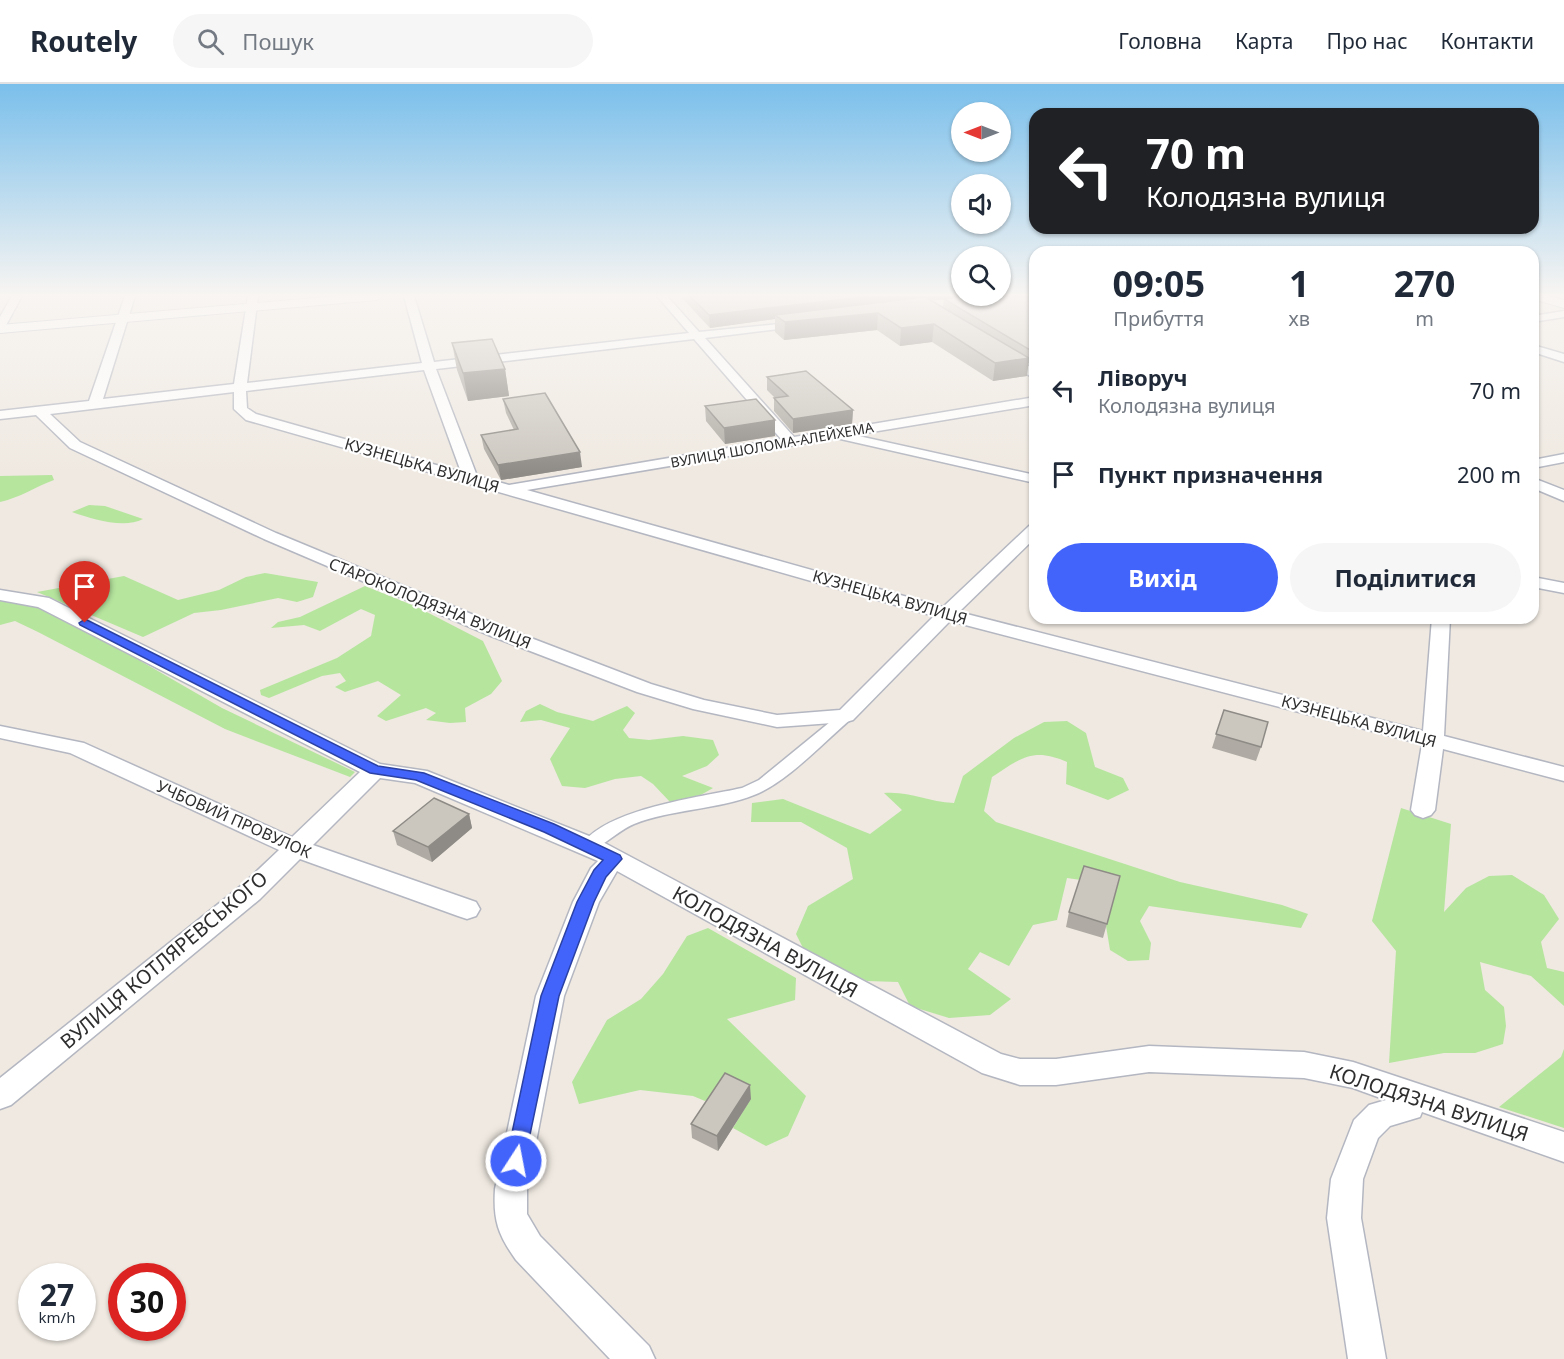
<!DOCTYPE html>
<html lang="uk">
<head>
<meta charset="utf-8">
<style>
  :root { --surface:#fff; --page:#f6f6f7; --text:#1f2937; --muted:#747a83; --line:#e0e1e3; --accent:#4264fb }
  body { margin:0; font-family:"Noto Sans",sans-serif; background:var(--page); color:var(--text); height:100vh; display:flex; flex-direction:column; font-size:22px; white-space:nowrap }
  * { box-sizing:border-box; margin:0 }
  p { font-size:20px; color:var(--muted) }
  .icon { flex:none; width:33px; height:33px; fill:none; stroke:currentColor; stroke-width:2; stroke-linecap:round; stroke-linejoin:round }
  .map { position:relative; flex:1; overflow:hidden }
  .drawer { position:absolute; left:1029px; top:162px; width:510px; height:378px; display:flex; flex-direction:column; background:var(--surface); border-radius:18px; box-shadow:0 2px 4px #0004 }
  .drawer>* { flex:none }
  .top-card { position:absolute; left:1029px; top:24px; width:510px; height:126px; border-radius:18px; box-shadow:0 2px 4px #0004; background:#202124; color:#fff; overflow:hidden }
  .needle { width:39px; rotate:270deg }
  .buttons { position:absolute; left:951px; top:18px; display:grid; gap:12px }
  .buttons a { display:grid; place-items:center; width:60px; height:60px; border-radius:50%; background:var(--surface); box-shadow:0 2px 4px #0004; font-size:30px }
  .speed { position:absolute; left:18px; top:1179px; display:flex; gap:12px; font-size:30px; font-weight:700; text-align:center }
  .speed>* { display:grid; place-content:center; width:78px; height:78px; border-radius:50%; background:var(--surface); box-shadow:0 2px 4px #0004; line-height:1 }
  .speed small { font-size:15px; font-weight:400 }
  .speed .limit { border:9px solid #d22; background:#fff; color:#111 }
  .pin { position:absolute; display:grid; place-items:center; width:51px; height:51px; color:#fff; margin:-62px -26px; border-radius:50% 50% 50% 0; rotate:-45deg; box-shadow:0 0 6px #0007 }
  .pin .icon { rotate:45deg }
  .me { position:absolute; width:66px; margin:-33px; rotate:11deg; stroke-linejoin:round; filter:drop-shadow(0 0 4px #0008) }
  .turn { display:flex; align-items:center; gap:21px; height:126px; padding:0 18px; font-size:27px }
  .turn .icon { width:78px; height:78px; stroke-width:2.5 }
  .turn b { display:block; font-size:42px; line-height:51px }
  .eta { display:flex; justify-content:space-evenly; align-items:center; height:102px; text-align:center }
  .eta b { font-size:36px; font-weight:700; line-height:42px }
  .button { display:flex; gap:12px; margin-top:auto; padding:12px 18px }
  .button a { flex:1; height:69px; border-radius:36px; background:var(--accent); color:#fff; font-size:24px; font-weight:700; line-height:69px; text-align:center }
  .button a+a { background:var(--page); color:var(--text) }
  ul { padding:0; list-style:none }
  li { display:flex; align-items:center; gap:18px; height:84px; padding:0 18px }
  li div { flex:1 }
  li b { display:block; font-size:22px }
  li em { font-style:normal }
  header { display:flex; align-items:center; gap:36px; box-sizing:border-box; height:84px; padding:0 30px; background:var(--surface); border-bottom:2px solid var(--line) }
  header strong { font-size:28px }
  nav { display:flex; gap:33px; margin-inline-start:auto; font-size:21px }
  .search { width:420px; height:54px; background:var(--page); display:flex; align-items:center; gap:15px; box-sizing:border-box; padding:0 21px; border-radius:33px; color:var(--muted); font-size:22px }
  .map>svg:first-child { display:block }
</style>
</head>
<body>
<header>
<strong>Routely</strong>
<div class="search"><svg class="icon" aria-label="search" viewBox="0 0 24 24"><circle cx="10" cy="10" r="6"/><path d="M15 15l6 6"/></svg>Пошук</div>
<nav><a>Головна</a><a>Карта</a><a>Про нас</a><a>Контакти</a></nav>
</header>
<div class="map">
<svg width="1564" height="1275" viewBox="0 0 1564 1275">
  <rect width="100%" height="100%" fill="#efe9e1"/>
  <path fill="#b6e59e" d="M52,391L54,396C35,403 19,414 0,418V392Z
    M89,421L105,422L143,435C124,445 92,435 72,428Z
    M265,489L318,498L313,513L297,518L278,514L221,526L194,529L143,553L37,508L124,492L178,516L219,506L246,493Z
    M365,502L417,523L483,557L502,597L491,610L465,624L466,638L450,639L426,636L436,629L426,624L386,637L377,632L401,611L378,597L345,608L335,603L346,597L340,589L322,592L269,614L261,611L260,606L337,574L371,552L375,531L361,525L320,547L304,541L271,544L278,538L300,533Z
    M0,517L33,521L80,542L222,624L355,688L350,693L225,645L38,548L15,537L0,541Z
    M540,620L557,628L593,637L627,622L635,629L623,646L629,654L649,656L683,652L713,656L719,671L707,682L682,692L713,704L692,716L670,718L653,700L641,692L615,695L585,704L562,702L550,675L570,644L541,636L520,638L526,627Z
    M1067,637L1086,649L1095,683L1123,694L1129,706L1108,716L1066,700L1067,678C1033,663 1021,674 992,693L984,727L996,738L1180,798L1282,821L1308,830L1301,844L1149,822L1140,837L1151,859L1149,876L1128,877L1110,866L1106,842L1081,796L1067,794L1057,836L1033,841L1009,882L980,868L968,885L1011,915L990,931L949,934L910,922L898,898L867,897L805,868L796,850L808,822L853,795L847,764L801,738H751L752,719L783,715L870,750L902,726L884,709C911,707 927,718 954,719L963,692L1014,654L1044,638Z
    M1401,724L1451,740L1444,828L1466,804L1489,792L1512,791L1544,811L1559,835L1541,858L1547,884L1564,888V922L1531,892L1480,878L1485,906L1504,923L1506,942L1503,960L1475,969H1444L1389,979L1396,867L1372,837Z
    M708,844L796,894L795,916L727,935L806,1012L788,1052L766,1062L733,1044L750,1015L723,1008L705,1017L693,1012L640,1006L579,1020L572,998L607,936L641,915L663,890L687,852Z
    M1564,965V1044L1499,1023L1561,973Z"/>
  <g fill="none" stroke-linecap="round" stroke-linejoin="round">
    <defs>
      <path id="pedestrian" d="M846,628L851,629L853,632L851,635C824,658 786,699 754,711C716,726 672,725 634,740C618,746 596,770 584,766L581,762C604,725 701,713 742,704L759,696L841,629Z"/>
      <path id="minor" d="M12,212H22L5,243L0,246V233Z
        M125,212H135L103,315L234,300L248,212H258L247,299L422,279L404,212H414L434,278L689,249L657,212H667L699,248L808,237V241L804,242L705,254L794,353L1035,313V321L854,351L1035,391V399L836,354L527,406L943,523L1029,442L1035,440V454L959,528L1423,647L1432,534H1450L1444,652L1564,683V697L1443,665L1435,726L1431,731L1423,734L1415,731L1411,726L1422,660L950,537L853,636L846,638L777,643L693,625L637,608L491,552L264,455L70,364L36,331L0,335V327L89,317ZM694,255L781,355L509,401L477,392L436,285ZM424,286L461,388L256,330L247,324L246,307ZM234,308V325L246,336L934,532L840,626L777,631L704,616L651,600L505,544L276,449L80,358L50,330Z
        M1564,227V233L1533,238V232Z
        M1533,261L1564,270V278L1533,268Z
        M999,269H1007L1035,286V295L999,273Z
        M1564,370V378L1533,384V376Z
        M1533,394L1564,406V417L1533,404Z
        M1533,493L1564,499V509L1533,503Z
        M0,506L49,514L380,680L427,687L599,756L1001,970L1020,975H1056L1149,962L1304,968L1353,978L1564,1048V1078L1422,1028L1420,1033L1390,1042L1378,1054L1363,1095L1361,1134L1386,1275H1348L1327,1134L1331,1095L1354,1036L1369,1021L1386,1016L1353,1004L1304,994L1149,988L1056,1001H1020L982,989L617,787L599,818L564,912L527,1105V1130L540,1152L649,1262L655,1275H610L516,1176C498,1151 493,1136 495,1105L536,912L573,818L591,784L598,777L415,699L380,694L313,761L476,818L480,825L476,832L467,835L458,832L300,775L260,815L11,1021L0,1025V994L242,801L279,766L70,669L0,654V642L84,659L292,753L360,688L38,523L0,516Z"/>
      <path id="tertiary" d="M338,212H383L377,216L0,249V241Z
        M1533,212H1549L1564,216V224L1533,215Z"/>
    </defs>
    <use href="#pedestrian" stroke="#b4b7c1" stroke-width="3"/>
    <use href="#minor" stroke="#b4b7c1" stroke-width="3"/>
    <use href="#tertiary" stroke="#b4b7c1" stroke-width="2"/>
    <use href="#pedestrian" fill="#fff" fill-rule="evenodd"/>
    <use href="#minor" fill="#fff" fill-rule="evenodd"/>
    <use href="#tertiary" fill="#fff" fill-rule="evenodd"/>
  </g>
  <path fill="#afaba4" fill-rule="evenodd" d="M680,212H1035V283L1028,279L1027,292L993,297L932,258L900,262L877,246L784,256L775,248V235L710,244ZM944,215L943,223L931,216Z
    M452,259L505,285L509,312L468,317L457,286Z
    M767,293L853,326L852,340L793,349L774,327V314H775L767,306Z
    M503,315L582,383L501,396L484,365L481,351L514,346L506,329Z
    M705,322L775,336V352L725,360L706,337Z
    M1224,626L1261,663L1256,677L1212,664Z
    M469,730L472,744L432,778L397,761L393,747Z
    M1120,792L1103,854L1066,843L1069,828Z
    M751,1015L718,1067L692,1054L691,1040Z"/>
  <path fill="#8e8b86" d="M871,212H992L924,217L775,231V235L710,244L709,231Z
    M878,229L877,246L784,256L785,238Z
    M934,240L932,258L900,262L901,244Z
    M1029,274L1027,292L993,297L995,279Z
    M505,285L509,312L468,317L463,289Z
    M853,326L852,340L793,349V335Z
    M775,336V352L725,360L724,344Z
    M580,368L582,383L501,396L498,381Z
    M469,730L472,744L432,778L428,763Z
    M750,1001L751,1015L718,1067L717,1052Z"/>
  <path fill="#cbc7bf" stroke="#8e8b86" stroke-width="1.5" d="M690,212H871L709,231Z
    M966,212H1035V269L944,215Z
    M925,213L1029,274L995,279L934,240L901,244L878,229L785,238L775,231Z
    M492,255L505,285L463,289L452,259Z
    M806,287L853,326L793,335L774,314L788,312L767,293Z
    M545,309L580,368L498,381L481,351L518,345L503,315Z
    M756,315L775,336L724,344L705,322Z
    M1224,626L1268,638L1261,663L1216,650Z
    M434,714L469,730L428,763L393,747Z
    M1084,782L1120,792L1107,840L1069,828Z
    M725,989L750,1001L717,1052L691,1040Z"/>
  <linearGradient id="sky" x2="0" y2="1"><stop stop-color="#7abfeb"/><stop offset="0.54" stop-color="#f8f5f2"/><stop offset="1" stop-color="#f8f5f2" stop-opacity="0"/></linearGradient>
  <rect width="1564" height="390" fill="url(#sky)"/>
  <path fill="#4264fb" stroke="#2b41a3" stroke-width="1.5" d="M85,535L378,682L424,689L554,740L620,771L622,775L606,793L594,818L559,912L523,1084L516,1087L509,1084L506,1077L541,912L577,818L594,786L603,776L544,748L416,696L370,689L80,541L79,539Z"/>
  <g text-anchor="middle" stroke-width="4.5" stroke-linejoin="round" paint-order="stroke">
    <g font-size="14" fill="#2e2e2e" stroke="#fff">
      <text transform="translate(772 361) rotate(-10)" y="5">ВУЛИЦЯ ШОЛОМА-АЛЕЙХЕМА</text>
    </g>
    <g font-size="16" fill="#2e2e2e" stroke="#fff">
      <text transform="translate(422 381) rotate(16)" y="6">КУЗНЕЦЬКА ВУЛИЦЯ</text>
      <text transform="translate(890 513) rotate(16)" y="6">КУЗНЕЦЬКА ВУЛИЦЯ</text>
      <text transform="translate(430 519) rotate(22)" y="6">СТАРОКОЛОДЯЗНА ВУЛИЦЯ</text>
      <text transform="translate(1359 637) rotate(15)" y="6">КУЗНЕЦЬКА ВУЛИЦЯ</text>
      <text transform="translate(234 735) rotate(24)" y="6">УЧБОВИЙ ПРОВУЛОК</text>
    </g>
    <g font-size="20" fill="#2e2e2e" stroke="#fff">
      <text transform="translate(765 858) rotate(29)" y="7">КОЛОДЯЗНА ВУЛИЦЯ</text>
      <text transform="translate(164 876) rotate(-40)" y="7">ВУЛИЦЯ КОТЛЯРЕВСЬКОГО</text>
      <text transform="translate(1429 1019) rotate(18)" y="7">КОЛОДЯЗНА ВУЛИЦЯ</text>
    </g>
  </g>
</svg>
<div class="buttons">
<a><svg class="needle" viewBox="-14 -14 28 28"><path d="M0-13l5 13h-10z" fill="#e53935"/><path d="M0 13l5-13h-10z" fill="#747a83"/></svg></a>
<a><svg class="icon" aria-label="sound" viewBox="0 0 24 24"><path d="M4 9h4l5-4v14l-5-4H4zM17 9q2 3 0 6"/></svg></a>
<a><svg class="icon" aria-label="search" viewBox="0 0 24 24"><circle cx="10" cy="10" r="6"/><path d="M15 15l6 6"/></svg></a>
</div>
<div class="speed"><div>27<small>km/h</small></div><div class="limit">30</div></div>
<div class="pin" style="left:85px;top:539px;background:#d93025"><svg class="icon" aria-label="arrive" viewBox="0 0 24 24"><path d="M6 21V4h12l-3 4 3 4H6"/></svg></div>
<svg class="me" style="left:516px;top:1077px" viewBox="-20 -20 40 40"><circle r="17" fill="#4264fb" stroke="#fff" stroke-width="3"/><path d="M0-11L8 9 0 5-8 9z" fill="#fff"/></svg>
<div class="top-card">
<div class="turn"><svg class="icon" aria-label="left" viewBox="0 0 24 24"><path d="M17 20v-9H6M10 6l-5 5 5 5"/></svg><div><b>70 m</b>Колодязна вулиця</div></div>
</div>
<section class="drawer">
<div class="eta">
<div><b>09:05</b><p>Прибуття</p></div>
<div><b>1</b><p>хв</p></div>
<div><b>270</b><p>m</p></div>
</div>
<ul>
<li><svg class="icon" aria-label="left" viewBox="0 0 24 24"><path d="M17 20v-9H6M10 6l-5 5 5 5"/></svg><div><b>Ліворуч</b><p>Колодязна вулиця</p></div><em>70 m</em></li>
<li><svg class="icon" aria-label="arrive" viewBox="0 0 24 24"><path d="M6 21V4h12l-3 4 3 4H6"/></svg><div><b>Пункт призначення</b></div><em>200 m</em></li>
</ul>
<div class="button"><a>Вихід</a><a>Поділитися</a></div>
</section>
</div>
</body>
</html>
